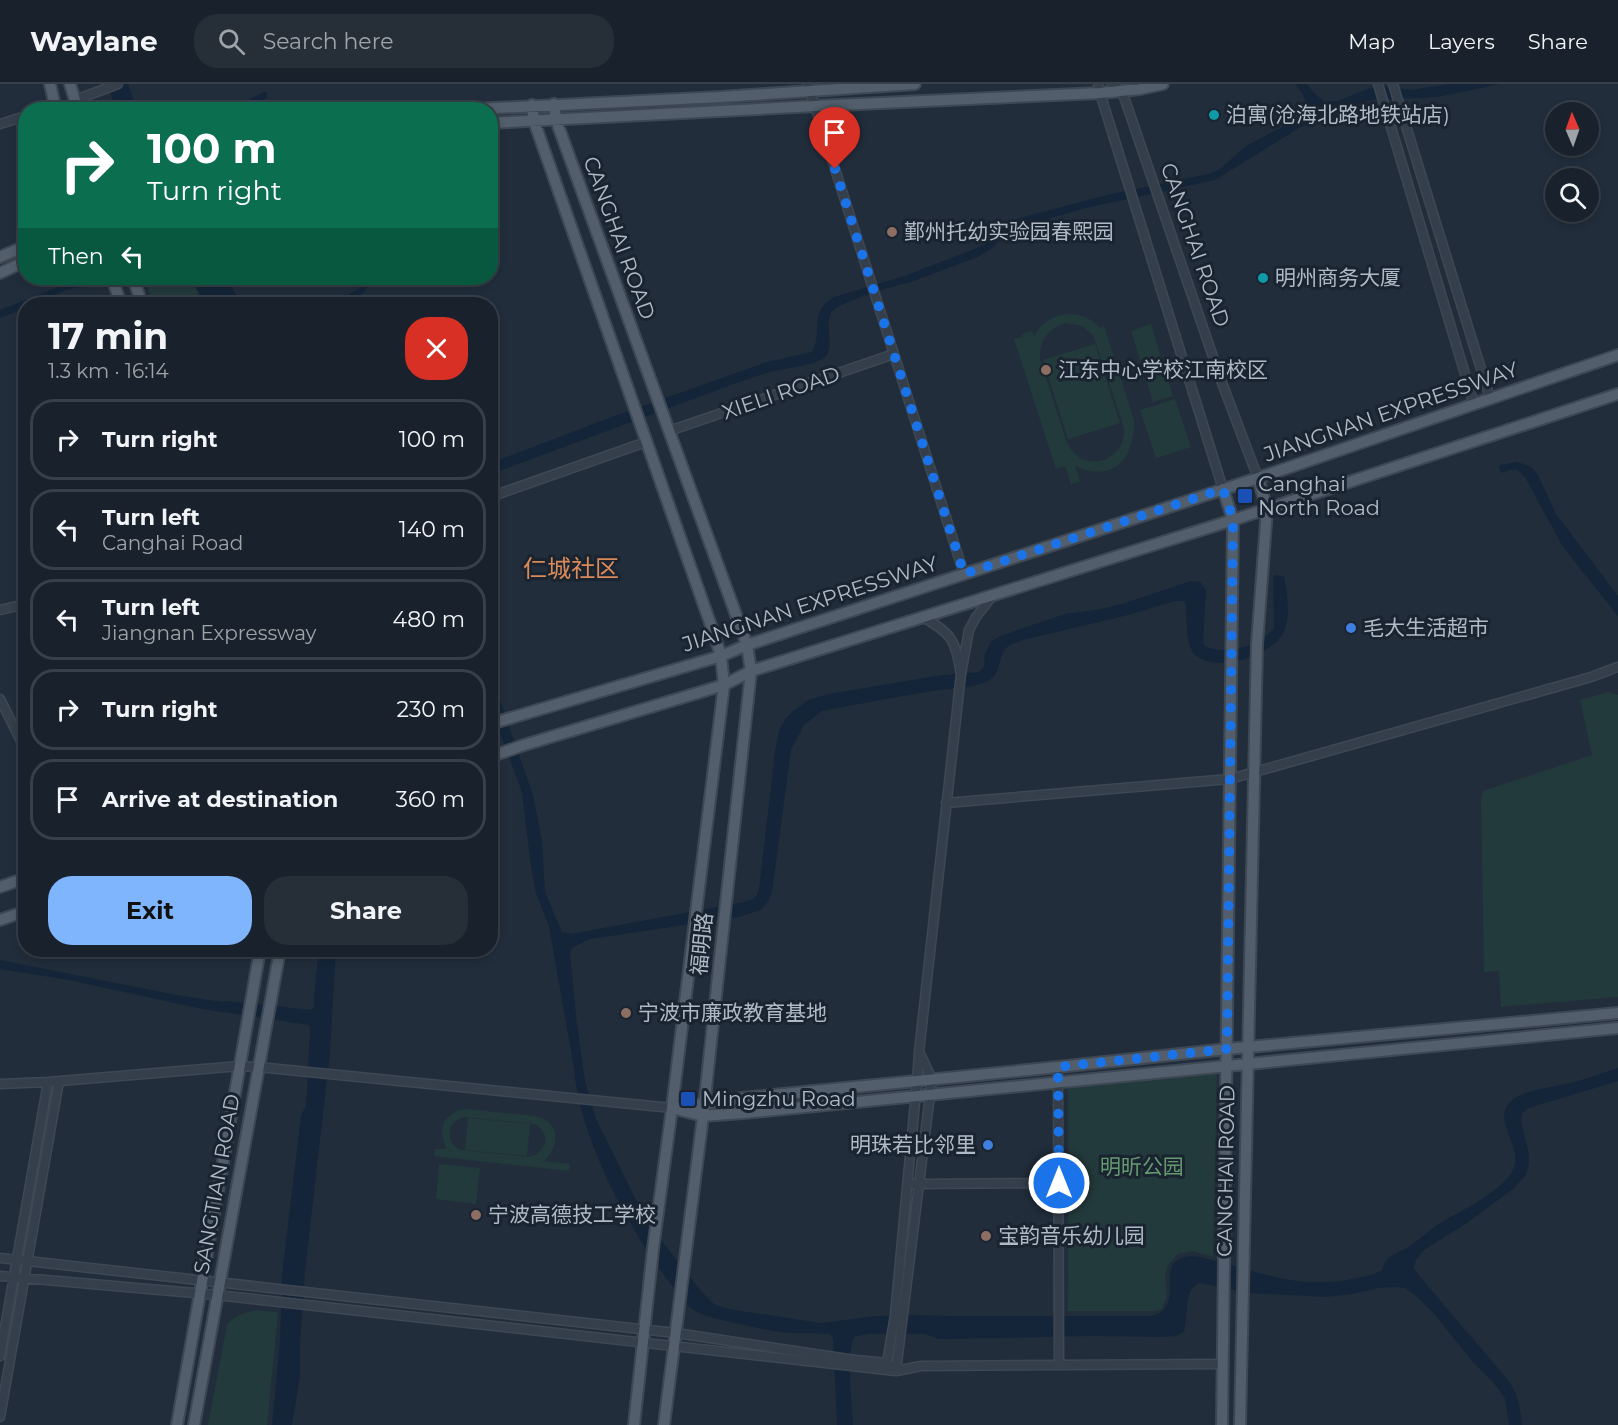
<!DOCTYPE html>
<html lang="en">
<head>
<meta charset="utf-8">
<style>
  :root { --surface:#19222c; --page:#262f38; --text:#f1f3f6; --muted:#9fa4a9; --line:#373f48; --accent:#7fb5fc }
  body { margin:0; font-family:Montserrat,"Noto Sans SC",sans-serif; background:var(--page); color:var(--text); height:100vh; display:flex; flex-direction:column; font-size:22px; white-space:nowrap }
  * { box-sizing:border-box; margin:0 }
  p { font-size:20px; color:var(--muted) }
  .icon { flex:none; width:33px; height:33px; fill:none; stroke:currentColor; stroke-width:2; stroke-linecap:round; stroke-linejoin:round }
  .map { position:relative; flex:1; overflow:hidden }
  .drawer { position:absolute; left:18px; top:213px; width:480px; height:660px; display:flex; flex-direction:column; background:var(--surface); border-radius:24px; box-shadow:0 3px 9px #0003,0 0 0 2px var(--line) }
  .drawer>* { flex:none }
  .top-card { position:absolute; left:18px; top:18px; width:480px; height:183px; border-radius:24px; box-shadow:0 3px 9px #0003,0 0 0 2px var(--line); background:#0b6e4f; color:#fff; overflow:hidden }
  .needle { width:39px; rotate:358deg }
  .fabs { position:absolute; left:1545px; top:18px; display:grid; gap:12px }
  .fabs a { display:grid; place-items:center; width:54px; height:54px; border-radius:50%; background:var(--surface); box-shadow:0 3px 9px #0003,0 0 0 2px var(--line); font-size:30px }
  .pin { position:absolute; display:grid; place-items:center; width:51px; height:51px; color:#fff; margin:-62px -26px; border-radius:50% 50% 50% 0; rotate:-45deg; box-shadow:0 0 6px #0007 }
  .pin .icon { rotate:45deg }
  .me { position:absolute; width:66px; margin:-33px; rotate:0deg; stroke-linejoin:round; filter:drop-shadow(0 0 4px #0008) }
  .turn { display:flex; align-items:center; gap:21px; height:126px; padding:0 30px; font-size:27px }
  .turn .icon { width:78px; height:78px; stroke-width:2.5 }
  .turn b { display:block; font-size:42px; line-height:51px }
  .then { display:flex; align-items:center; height:57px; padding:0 30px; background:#0003; gap:12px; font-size:22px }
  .round { display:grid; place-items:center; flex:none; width:63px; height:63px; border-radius:24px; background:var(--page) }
  .summary { display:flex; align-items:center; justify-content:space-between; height:102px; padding:0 30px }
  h1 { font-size:36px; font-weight:700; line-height:45px }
  .button { display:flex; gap:12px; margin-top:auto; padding:12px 30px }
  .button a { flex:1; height:69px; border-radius:24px; background:var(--accent); color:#111; font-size:24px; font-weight:700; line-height:69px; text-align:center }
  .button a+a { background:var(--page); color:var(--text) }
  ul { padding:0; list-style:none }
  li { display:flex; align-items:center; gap:18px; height:81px; margin:0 12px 9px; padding:0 18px; border:3px solid var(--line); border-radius:24px }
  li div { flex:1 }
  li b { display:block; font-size:22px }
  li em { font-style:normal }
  header { display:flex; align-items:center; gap:36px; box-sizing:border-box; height:84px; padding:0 30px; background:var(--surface); border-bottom:2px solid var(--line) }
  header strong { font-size:28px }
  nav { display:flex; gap:33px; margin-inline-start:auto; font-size:21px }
  .search { width:420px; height:54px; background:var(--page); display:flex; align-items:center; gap:15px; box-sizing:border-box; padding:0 21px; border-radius:24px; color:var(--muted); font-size:22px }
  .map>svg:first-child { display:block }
</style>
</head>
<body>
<header>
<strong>Waylane</strong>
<div class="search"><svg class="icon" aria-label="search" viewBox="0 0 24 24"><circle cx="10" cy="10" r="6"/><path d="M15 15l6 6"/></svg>Search here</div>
<nav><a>Map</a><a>Layers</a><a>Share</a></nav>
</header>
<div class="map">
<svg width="1618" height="1341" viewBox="0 0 1618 1341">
  <rect width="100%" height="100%" fill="#212d3b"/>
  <path fill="#233a3c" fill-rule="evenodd" d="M144,194H191L203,220H154Z
    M1068,230C1081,230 1091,234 1100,244L1104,242L1134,336C1135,374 1114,400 1075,382L1080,397L1071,400L1065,382L1056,385L1014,255L1022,253V250L1032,247L1034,252C1042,238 1052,232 1068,230ZM1065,239L1082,242L1093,251L1124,344C1125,355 1121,366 1111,372C1098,382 1078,378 1070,364C1065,356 1063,346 1060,337C1053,317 1047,296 1040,275C1039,257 1048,245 1065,239Z
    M1151,240L1173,312L1153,318L1131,247Z
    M1095,260L1120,339L1068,355L1043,276Z
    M1175,315L1191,363L1156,374L1140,326Z
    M1608,608L1618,611V913L1501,923L1499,887L1484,888L1481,716L1483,707L1592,671L1580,616Z
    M1217,989L1213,1173L1193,1167L1178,1170L1168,1181L1165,1192L1167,1211L1162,1225L1155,1227H1068V1003Z
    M464,1025L535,1032C560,1037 561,1061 544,1077L570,1080L569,1087L434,1072L435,1065H447C437,1047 442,1030 464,1025ZM464,1033L535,1040C552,1050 547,1068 529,1073L460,1066C445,1058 446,1037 464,1033Z
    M468,1034L530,1040L527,1072L465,1066Z
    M439,1080L480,1084L476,1120L436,1115Z
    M255,1226L278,1228L267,1341H208L227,1241C234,1232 244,1229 255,1226Z"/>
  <path fill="#142539" d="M107,0H128L137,25H116Z
    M1296,0H1307L1313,8L1325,18L1338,17L1370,4L1382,2L1411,6L1450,0H1500L1438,13L1372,16L1356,20L1299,44L1215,96L1086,124L1019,143L1008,149L991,165L978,173L908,199C895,201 836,219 831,229C824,242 836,264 824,274C815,281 783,285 770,288C760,291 749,295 739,298L491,390V379L612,333L767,278L812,268C824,246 807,230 834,213L904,192L962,170L984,161L1016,135L1111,110L1209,90L1220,85L1246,62L1303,32C1310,18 1303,12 1296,0Z
    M264,8L267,9V14L246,25H230Z
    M81,194H128C113,207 92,201 74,204C57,207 43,220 26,220L25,224L0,234V226Z
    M192,194H227L241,220H204Z
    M363,201H366L367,203L364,208L351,220H335Z
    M1517,378L1530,382L1538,391L1556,430L1618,512V532L1563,463L1526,395L1518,386L1512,385L1501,389L1499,383L1500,381Z
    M1275,491L1284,492C1287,511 1292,533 1282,551C1269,573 1208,592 1192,567C1185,554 1187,535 1186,521L1184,517H1175L1128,531L1023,556C1017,558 1010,560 1006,564C997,575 1002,591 986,598C969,605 949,604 932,607C895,613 859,620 822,627L804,641L791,666L772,808L768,818L760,826L739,833L590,855L572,864L570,870L577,941L585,997L596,1035L638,1120L664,1160L701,1207L714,1220L728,1225L821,1239L877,1232L914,1231L953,1232H1150C1154,1231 1159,1230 1162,1227C1180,1212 1157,1180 1185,1173C1198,1170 1214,1177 1226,1180C1272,1192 1303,1204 1352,1195C1362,1193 1372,1192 1382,1186C1387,1170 1395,1171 1408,1163C1418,1157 1427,1148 1437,1141C1461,1126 1491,1114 1509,1092C1530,1067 1491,1040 1509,1019C1520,1006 1554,1003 1570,999C1586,995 1602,989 1618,984V997L1529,1024L1522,1029L1521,1039L1529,1069V1081L1525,1092L1513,1105L1467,1139L1424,1166L1416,1176L1414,1184L1420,1193L1508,1296C1519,1312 1520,1322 1522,1341H1509L1505,1314L1493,1298L1473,1278L1435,1231L1415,1211L1405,1204L1395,1203L1379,1204L1352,1210L1325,1213L1250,1209L1199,1199C1197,1200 1192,1204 1191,1206C1186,1214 1187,1237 1184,1248L1176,1252L1163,1253L1094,1252L939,1255L925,1250H868L854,1253C846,1270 852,1321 853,1341H837L833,1254L830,1250C817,1249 802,1250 789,1249C771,1247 753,1243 735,1239C721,1236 707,1233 695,1227C685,1221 678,1209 671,1200C629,1146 579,1053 574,984L549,842L536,809L531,783L522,708L491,625L490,586L499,614L533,711L542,756L545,808L562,848L571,850L744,818L755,814L759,806L775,667L779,647L785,635L792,628L808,616L829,610L942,591L979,588L984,583L985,570L991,558L1000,552L1065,530L1096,526L1122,520L1191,497L1200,498L1206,506L1203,559L1206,563C1229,571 1259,562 1274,544L1273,494Z
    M319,866H336L330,969L305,1187L300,1261V1292L292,1341H272L280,1257L282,1191L301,1032L306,1021L310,947L309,941L202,925L69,896L0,885V876L176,911L223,918L228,917L311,926L314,924V911Z"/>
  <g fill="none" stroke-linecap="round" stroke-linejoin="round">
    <defs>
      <path id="minor" d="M808,0L964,490
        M1098,0L1100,9L1223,405
        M1112,0L1122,7L1222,299L1258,394
        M1378,0L1474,320
        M1393,0L1490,314
        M75,16L118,0
        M0,40L26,32
        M669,347L894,270
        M490,413L646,358
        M0,526L26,520
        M922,533C953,549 955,557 961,590L969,546L976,533L993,511
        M0,615L26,667
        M946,719L1230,695L1591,593L1618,583
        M1058,983L1059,1281
        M0,1000L48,998L240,982L258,983L672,1024
        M914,1100L1059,1099
        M0,1174L676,1249L855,1276L887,1279L896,1287L921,1282L1223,1280
        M0,1192L217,1211L896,1287L932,995L919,968
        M0,1272L48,998
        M887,1279L895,1231L917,997L919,968L961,590
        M0,1333L59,997"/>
      <path id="major" d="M50,0L56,26
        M70,0L78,26
        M554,20L556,36L747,561L751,587L703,1032L664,1341
        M532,21L534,37L714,550L721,572L724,601L672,1024L653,1165L634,1341
        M456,26L721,13L915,0
        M490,39L815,22L1100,9L1140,5L1163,0
        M0,173L26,162
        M0,189L26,177
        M112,194L121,220
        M133,194L142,220
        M490,640L721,572L747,561L1258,394L1618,271
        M490,673L524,661L724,601L751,587L1233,436L1618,310
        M0,803L26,794
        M0,836L26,827
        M672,1024L703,1032L743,1029L1618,944
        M675,1024L743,1014L1058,983L1227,965L1618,929
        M177,1341L260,866
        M194,1341L280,866
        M1222,1341L1233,436L1223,405
        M1240,1341L1257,560L1267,425L1258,394"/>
    </defs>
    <use href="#minor" stroke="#3e4854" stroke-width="11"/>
    <use href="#major" stroke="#3e4854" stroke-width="14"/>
    <use href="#minor" stroke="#343f4b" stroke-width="8"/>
    <use href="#major" stroke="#525e6b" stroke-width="10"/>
  </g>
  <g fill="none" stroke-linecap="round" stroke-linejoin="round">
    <path stroke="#1a73e8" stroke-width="10" stroke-dasharray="0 18" d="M835,85L964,490L1223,405L1233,435L1227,965L1058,983L1059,1099"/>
  </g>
  <g fill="#0f9aa8" stroke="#1a2430" stroke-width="2">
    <circle cx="1214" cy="31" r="6"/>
    <circle cx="1263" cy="194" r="6"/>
  </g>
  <g fill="#8d6e63" stroke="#1a2430" stroke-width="2">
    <circle cx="892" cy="148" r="6"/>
    <circle cx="1046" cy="286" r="6"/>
    <circle cx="626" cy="929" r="6"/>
    <circle cx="476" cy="1131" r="6"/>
    <circle cx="986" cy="1152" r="6"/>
  </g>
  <g fill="#1a4fb4" stroke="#1a2430" stroke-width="2">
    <rect x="1237" y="404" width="16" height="16" rx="3"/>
    <rect x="680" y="1007" width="16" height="16" rx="3"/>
  </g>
  <g fill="#3f7fe0" stroke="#1a2430" stroke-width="2">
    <circle cx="1351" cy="544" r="6"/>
    <circle cx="988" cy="1061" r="6"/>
  </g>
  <g text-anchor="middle" stroke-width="6" stroke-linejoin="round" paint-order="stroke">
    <g font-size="21" fill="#afbac7" stroke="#1a2430" text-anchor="start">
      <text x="1226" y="38">泊寓(沧海北路地铁站店)</text>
      <text x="904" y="155">鄞州托幼实验园春熙园</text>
      <text x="1275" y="201">明州商务大厦</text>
      <text x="1058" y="293">江东中心学校江南校区</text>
      <text x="1258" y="407">Canghai<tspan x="1258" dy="24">North Road</tspan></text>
      <text x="1363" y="551">毛大生活超市</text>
      <text x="638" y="936">宁波市廉政教育基地</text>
      <text x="702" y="1022">Mingzhu Road</text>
      <text x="976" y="1068" text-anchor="end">明珠若比邻里</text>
      <text x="488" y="1138">宁波高德技工学校</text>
      <text x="998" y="1159">宝韵音乐幼儿园</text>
    </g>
    <g font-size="21" fill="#afbac7" stroke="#1a2430">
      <text transform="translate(619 154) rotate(70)" y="7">CANGHAI ROAD</text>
      <text transform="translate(1195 161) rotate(71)" y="7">CANGHAI ROAD</text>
      <text transform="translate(781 309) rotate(-19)" y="7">XIELI ROAD</text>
      <text transform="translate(1391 328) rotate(-19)" y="7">JIANGNAN EXPRESSWAY</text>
      <text transform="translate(810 520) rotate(-18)" y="7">JIANGNAN EXPRESSWAY</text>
      <text transform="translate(702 860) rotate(-84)" y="7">福明路</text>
      <text transform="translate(1226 1087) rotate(-89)" y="7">CANGHAI ROAD</text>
      <text transform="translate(217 1100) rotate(-80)" y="7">SANGTIAN ROAD</text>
    </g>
    <g font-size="21" fill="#65996f" stroke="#1a2430">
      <text x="1142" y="1090">明昕公园</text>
    </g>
    <g font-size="24" fill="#d98a59" stroke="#1a2430">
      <text x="571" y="493">仁城社区</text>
    </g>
  </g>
</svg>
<div class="fabs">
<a><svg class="needle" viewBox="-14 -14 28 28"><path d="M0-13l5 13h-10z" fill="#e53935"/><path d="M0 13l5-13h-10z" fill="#9fa4a9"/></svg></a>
<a><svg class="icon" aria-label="search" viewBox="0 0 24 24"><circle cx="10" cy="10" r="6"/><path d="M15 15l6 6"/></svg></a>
</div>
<div class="pin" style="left:835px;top:85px;background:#d93025"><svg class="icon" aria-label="arrive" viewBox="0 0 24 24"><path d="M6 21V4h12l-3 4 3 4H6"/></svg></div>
<svg class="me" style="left:1059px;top:1099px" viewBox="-20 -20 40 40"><circle r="17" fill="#1a73e8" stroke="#fff" stroke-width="3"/><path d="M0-11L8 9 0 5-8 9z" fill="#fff"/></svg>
<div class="top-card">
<div class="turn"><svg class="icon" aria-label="right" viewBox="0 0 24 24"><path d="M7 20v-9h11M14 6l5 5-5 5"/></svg><div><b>100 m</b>Turn right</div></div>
<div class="then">Then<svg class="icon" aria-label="left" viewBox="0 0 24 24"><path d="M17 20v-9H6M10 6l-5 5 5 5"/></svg></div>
</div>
<section class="drawer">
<div class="summary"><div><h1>17 min</h1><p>1.3 km · 16:14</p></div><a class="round" style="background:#d93025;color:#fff"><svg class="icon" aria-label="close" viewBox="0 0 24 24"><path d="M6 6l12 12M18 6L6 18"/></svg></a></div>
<ul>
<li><svg class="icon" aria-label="right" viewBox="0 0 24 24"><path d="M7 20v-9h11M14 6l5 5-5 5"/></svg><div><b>Turn right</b></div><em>100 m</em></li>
<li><svg class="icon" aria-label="left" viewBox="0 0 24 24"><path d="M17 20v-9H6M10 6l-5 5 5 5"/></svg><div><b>Turn left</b><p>Canghai Road</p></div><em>140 m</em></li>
<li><svg class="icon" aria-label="left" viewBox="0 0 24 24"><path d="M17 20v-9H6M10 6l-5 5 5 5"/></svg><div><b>Turn left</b><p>Jiangnan Expressway</p></div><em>480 m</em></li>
<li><svg class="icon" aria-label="right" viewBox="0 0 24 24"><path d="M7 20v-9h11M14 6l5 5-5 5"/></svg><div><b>Turn right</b></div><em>230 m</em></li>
<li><svg class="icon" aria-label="arrive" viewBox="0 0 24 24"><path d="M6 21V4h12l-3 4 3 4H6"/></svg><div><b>Arrive at destination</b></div><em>360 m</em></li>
</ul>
<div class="button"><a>Exit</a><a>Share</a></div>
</section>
</div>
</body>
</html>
